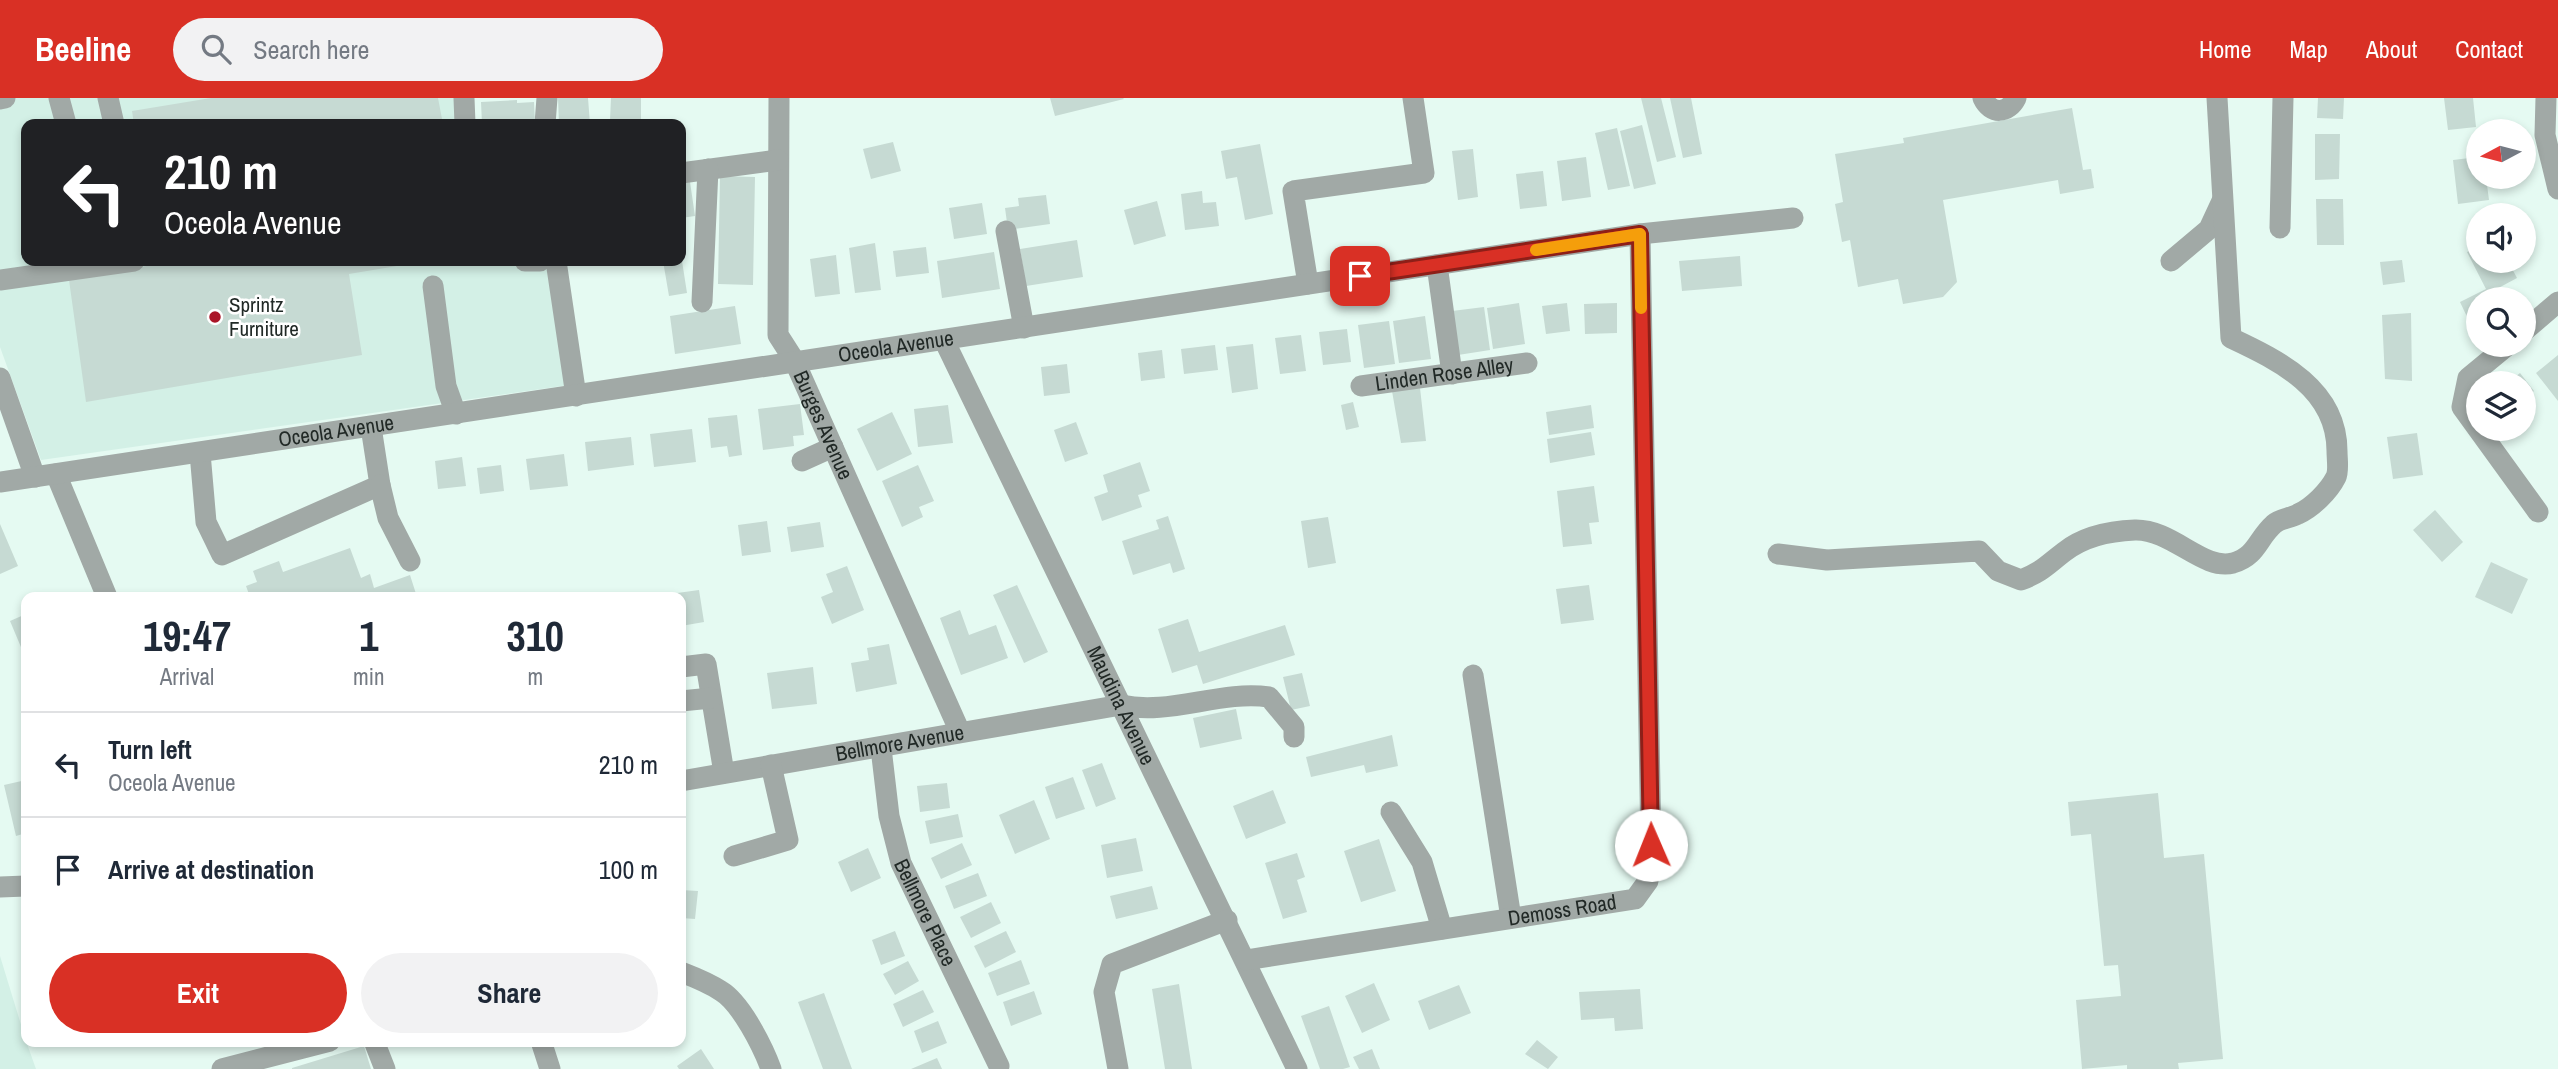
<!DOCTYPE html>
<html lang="en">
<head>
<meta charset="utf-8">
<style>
  :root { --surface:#fff; --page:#f2f2f3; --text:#1f2937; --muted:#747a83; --line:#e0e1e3; --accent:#d93025 }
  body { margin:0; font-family:"Archivo Narrow",sans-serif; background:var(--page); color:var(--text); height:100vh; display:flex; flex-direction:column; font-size:26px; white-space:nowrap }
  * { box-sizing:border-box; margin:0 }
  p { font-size:23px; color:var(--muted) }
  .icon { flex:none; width:38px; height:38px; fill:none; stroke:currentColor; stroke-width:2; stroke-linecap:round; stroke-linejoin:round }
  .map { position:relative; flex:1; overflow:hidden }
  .panel { position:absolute; left:21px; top:494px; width:665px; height:455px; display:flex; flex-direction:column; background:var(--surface); border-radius:14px; box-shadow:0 4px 10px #0003 }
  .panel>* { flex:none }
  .top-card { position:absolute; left:21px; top:21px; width:665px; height:147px; border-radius:14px; box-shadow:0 4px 10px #0003; background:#202124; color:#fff; overflow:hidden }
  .needle { width:46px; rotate:263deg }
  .tools { position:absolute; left:2466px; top:21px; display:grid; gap:14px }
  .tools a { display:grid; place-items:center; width:70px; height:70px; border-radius:50%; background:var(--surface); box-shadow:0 4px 10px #0003; font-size:35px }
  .pin { position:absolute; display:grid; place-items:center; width:60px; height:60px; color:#fff; margin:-30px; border-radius:14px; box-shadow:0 4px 10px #0006 }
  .me { position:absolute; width:77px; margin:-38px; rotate:359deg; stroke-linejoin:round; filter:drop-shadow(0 0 5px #0008) }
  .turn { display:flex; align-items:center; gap:24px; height:147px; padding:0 28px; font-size:32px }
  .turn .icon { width:91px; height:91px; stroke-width:2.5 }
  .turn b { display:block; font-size:49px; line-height:60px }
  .eta { display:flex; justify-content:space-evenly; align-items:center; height:119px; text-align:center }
  .eta b { font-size:42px; font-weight:800; line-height:49px }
  .action { display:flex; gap:14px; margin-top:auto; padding:14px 28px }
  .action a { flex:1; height:80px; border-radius:42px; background:var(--accent); color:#fff; font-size:28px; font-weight:800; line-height:80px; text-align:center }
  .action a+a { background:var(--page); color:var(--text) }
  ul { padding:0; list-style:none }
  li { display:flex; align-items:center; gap:21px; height:105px; padding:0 28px; border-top:2px solid var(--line) }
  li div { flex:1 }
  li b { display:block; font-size:26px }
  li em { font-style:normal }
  header { display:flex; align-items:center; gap:42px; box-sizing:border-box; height:98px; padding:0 35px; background:var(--accent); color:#fff }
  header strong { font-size:33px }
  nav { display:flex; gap:38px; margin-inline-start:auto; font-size:24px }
  .search { width:490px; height:63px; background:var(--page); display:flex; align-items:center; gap:18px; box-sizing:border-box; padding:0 24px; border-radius:38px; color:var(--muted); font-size:26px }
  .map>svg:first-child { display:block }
</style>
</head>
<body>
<header>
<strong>Beeline</strong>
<div class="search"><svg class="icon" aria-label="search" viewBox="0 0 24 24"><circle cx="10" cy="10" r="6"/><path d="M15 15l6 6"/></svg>Search here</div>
<nav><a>Home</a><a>Map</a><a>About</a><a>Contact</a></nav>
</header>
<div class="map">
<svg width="2558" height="971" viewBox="0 0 2558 971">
  <rect width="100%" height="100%" fill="#e5faf2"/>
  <path fill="#d3f0e6" d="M0,0H459L461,26H26V163H552L569,287L41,362L0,249Z
    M0,858L26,943L36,971H0Z"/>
  <path fill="#c6dad3" d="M211,0H438L442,21L409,26H134L132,13Z
    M558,0H588L590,26H559Z
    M611,0H641V22H610Z
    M1050,0H1123L1124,1L1055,18Z
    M1641,0H1661L1676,59L1657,64Z
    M1670,0H1691L1702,56L1683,60Z
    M2318,0H2344L2343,21L2317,20Z
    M2444,0H2473L2476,29L2448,32Z
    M517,2V5L534,4L535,26H482L481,4Z
    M2072,10L2083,72L2091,71L2094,90L2060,96L2058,82L1943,102L1957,184L1943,199L1903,206L1898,181L1858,189L1850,142L1842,144L1835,106L1843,104L1835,56L1904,45L1903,40Z
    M1642,27L1656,86L1634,91L1620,33Z
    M1617,30L1630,88L1608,92L1595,35Z
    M2315,36H2340L2339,81L2315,82Z
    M893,44L901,73L871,81L863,51Z
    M1260,46L1273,116L1245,122L1237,79L1226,81L1221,53Z
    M1473,51L1478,99L1458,102L1452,53Z
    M1586,59L1591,99L1562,103L1557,63Z
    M2478,59V79H2486L2489,102L2458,106L2453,62Z
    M1543,73L1547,108L1520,111L1516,76Z
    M720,78L755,79L753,187L718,186Z
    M690,84L695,118L681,120V85Z
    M1202,93L1203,105L1216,104L1219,128L1185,132L1181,96Z
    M1046,97L1050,126L1008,132L1005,110L1019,108L1018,100Z
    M2316,101H2343L2344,147H2317Z
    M1157,103L1166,138L1134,147L1124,112Z
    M982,105L987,136L954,141L949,110Z
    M1077,142L1083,179L1026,188L1020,151Z
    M875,145L881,192L855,195L849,150Z
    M2478,148V163H2508L2517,180L2491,194L2495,201H2478V221L2470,225L2460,204L2486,191L2467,154Z
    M926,149L929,175L896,179L893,153Z
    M994,154L1000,191L942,200L937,163Z
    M836,157L840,196L815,199L810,161Z
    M1740,158L1742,188L1682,193L1679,163Z
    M2402,162L2405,184L2383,187L2380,164Z
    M174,163H421V164L349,176L362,257L86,304L69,182Z
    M663,163H682L687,195L669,198Z
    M1519,205L1525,246L1493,251L1487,210Z
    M1567,205L1570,233L1546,236L1542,208Z
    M1617,205V235L1585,236L1584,206Z
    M735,208L741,246L675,256L670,218Z
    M1484,209L1490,252L1458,257L1452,213Z
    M2411,215L2412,283L2385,281L2382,217Z
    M1425,218L1431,261L1399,265L1393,223Z
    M1389,223L1395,266L1364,270L1358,227Z
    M1347,231L1351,264L1323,267L1319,234Z
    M1301,237L1306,273L1280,276L1275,240Z
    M1253,246L1258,291L1232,295L1226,249Z
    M1215,247L1218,272L1184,276L1181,251Z
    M1162,252L1165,280L1141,283L1138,255Z
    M2558,257V303L2536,275Z
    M1067,266L1070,295L1044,298L1041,269Z
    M2520,275L2534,293L2524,301V285H2508Z
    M1420,290L1426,343L1401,345L1392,293Z
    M1353,304L1359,329L1346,332L1341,307Z
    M800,306L804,337L793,338L794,348L763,352L758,311Z
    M948,307L953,345L918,349L914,311Z
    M1591,307L1594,330L1549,337L1546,314Z
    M892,314L912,356L877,373L857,331Z
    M737,317L742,357L729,359L727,348L711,350L708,320Z
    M1076,324L1088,356L1065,364L1054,332Z
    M692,331L696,364L654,369L650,336Z
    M1591,334L1595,357L1550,365L1547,341Z
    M2417,335L2423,377L2393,381L2387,339Z
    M631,339L634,367L588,373L585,344Z
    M564,356L568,388L530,392L526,361Z
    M462,359L466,388L438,391L435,363Z
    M1140,364L1150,393L1138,397L1142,409L1102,423L1094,399L1108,394L1103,377Z
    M501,367L504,393L480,396L477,370Z
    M918,367L934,403L919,409L923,419L902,429L882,383Z
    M1594,388L1599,424L1589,425L1592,446L1563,449L1557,393Z
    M2435,412L2463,444L2442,464L2413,432Z
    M1168,418L1185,471L1173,475L1170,465L1133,477L1122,443L1159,431L1156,422Z
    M1328,419L1336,465L1308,470L1301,423Z
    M767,423L771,454L742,458L738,427Z
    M820,424L824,449L791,454L787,429Z
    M0,426L18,468L0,476Z
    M350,450L361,480L370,476L374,490L410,477L417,499H250L246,488L257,484L253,473L279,463L283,474Z
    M2491,464L2528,481L2512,516L2475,499Z
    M847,468L864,512L832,526L821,499L833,494L826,476Z
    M1017,487L1048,554L1024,565L993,497Z
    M1589,487L1594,522L1561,526L1556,491Z
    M699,492L704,524L681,528V499L663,497Z
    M960,512L969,537L996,527L1008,560L961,577L940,520Z
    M26,516V561L10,523Z
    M1188,521L1199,554L1285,527L1295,557L1203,586L1197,567L1172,575L1158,531Z
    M889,546L897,586L856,594L851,565L869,562L867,550Z
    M813,569L817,606L772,611L767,575Z
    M1302,575L1310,608L1291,612L1283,579Z
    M1236,611L1242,641L1200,650L1193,620Z
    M1392,637L1398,668L1366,675L1364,667L1311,679L1306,659Z
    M1102,665L1116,701L1096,709L1082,672Z
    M1073,679L1085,711L1056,721L1045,689Z
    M26,682V735L16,738L4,687Z
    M947,685L950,710L920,714L917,688Z
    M1273,692L1286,725L1246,741L1233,708Z
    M2158,695L2164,760L2204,756L2223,961L2178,965L2179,971H2127V967L2082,971L2076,902L2121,898L2118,867L2104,868L2091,736L2071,738L2068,704Z
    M1034,702L1050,741L1015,756L999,717Z
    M958,716L963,739L930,746L925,723Z
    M1136,740L1143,773L1107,780L1101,747Z
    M1379,741L1396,793L1361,804L1344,753Z
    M962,745L972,767L941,781L931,760Z
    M868,750L881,780L851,794L838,764Z
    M1297,755L1305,779L1297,782L1307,814L1283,821L1265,765Z
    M978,775L987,798L954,811L945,788Z
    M1152,788L1158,811L1116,821L1110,798Z
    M681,792L698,793L695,821L681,820Z
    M991,804L1001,825L971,840L960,819Z
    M895,833L905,858L881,867L872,842Z
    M1006,833L1016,854L985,870L974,848Z
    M1021,862L1030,886L997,898L988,875Z
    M908,863L919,883L895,897L883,876Z
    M1374,885L1390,922L1362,935L1345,898Z
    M1179,886L1192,971H1165L1152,891Z
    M1459,887L1471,915L1429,932L1418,903Z
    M1640,891L1643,931L1615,933L1614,920L1581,922L1579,894Z
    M923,892L934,914L903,929L893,906Z
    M1034,893L1042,916L1011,928L1003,904Z
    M824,895L852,971H823L798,904Z
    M1329,908L1350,969L1343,971H1320L1301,918Z
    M938,923L947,945L922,955L914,933Z
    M1537,942L1558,959L1548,971L1525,956Z
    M364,948L371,971H292V970Z
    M701,951L714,971H679L677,968Z
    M1372,951L1380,971H1359L1353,959Z
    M937,960L942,971H911Z"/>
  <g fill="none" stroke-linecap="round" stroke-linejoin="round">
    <g stroke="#a1a9a6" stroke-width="21">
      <path d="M59,0L66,26"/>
      <path d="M108,0L114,26"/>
      <path d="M464,0L465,26"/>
      <path id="s1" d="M779,0L778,237L794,262L960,634"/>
      <path d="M1983,0C1991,17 2008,16 2016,0"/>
      <path d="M2546,0L2545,37L2558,91"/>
      <path d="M0,1L5,0"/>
      <path d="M545,26L547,0"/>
      <path d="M681,75L778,62"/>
      <path d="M2280,130L2283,0"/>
      <path d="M1006,133L1024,230"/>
      <path d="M525,163H540"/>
      <path d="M556,163L576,298"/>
      <path d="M2171,163L2209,131L2222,103"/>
      <path d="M1437,167L1452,276"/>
      <path d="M0,182L134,163"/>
      <path d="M1308,186L1293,93L1424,75L1413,0"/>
      <path d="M433,188L446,288L456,316"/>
      <path d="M702,204L708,71"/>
      <path d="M2524,233L2558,204"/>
      <path id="s2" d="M944,242L1297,971"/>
      <path d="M2508,247L2468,280L2462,309L2538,414"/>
      <path d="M0,280L35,379"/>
      <path id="s3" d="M1361,288L1527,265"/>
      <path d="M200,355L206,424L222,457L380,387L371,329"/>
      <path d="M802,363L833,349"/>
      <path d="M56,376L107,499"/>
      <path id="s4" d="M0,384L1640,136L1793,120"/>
      <path d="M380,387L388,420L410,463"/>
      <path d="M1778,456L1827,462L1979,453L1998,473L2021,482C2042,474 2047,467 2064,454C2084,438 2110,433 2135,432C2172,431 2203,473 2233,465C2257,458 2257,441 2274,426C2279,421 2291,420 2298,416C2312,410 2329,393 2336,379C2339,373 2337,361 2337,353C2337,291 2280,263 2231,240L2217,0"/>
      <path d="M681,569L706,566L724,675"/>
      <path d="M1473,577L1511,820"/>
      <path d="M681,603L711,600"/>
      <path id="s5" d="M881,650L889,718L901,765L999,968"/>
      <path id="s6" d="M681,683L1121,607C1169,618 1220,592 1269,599L1294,629V639"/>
      <path d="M1391,714L1422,764L1442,831"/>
      <path d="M734,758L788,742L771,667"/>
      <path d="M0,789L26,788"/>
      <path id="s7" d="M1246,862L1635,801L1648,783L1651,747L1640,136"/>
      <path d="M681,874C694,879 709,885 721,893C741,905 763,949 771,971"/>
      <path d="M374,943L385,971"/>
      <path d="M541,943L550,971"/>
      <path d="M222,971L330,943"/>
      <path d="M1118,971L1104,894L1112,866L1227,822"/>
    </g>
  </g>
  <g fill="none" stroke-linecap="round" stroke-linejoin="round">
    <defs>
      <path id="route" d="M1360,178L1640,136L1651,747"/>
    </defs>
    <use href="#route" stroke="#8d1f18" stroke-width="18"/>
    <use href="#route" stroke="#d93025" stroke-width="12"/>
    <path stroke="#f59e0b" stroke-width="12" d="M1536,152L1640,136L1641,210"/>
  </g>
  <circle fill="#aa1528" stroke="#fff" stroke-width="2.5" cx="215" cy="219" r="7"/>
  <g text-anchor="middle" stroke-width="5" stroke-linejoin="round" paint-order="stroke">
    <g font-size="21" fill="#212926" stroke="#fff" text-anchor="start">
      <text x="229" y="214">Sprintz<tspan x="229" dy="24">Furniture</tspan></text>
    </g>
    <g font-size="21" fill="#212926" stroke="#fff">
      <text dy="7" stroke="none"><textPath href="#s4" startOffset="906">Oceola Avenue</textPath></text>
      <text dy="7" stroke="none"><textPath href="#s3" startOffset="84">Linden Rose Alley</textPath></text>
      <text dy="7" stroke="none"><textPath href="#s1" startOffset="338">Burges Avenue</textPath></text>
      <text dy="7" stroke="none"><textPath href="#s4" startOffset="340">Oceola Avenue</textPath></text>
      <text dy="7" stroke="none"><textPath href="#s2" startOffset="406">Maudina Avenue</textPath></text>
      <text dy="7" stroke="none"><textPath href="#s6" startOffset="222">Bellmore Avenue</textPath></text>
      <text dy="7" stroke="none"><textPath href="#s7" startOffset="320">Demoss Road</textPath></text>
      <text dy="7" stroke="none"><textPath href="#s5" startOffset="172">Bellmore Place</textPath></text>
    </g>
  </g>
</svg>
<div class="tools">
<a><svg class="needle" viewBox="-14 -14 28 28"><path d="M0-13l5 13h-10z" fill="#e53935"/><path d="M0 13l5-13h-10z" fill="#747a83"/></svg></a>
<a><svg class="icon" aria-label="sound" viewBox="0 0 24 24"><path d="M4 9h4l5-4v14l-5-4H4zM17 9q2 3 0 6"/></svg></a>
<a><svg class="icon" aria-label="search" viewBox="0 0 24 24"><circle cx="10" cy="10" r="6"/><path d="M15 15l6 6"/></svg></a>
<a><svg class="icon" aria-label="layers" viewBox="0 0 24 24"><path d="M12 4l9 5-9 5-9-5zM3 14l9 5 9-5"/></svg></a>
</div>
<div class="pin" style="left:1360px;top:178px;background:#d93025"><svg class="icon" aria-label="arrive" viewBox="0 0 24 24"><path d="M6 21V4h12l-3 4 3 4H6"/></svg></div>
<svg class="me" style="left:1651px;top:747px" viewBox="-20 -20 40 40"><circle r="19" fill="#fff"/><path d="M0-13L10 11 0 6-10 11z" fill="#d93025"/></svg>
<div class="top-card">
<div class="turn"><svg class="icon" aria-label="left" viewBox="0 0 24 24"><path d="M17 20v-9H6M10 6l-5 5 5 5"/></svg><div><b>210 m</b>Oceola Avenue</div></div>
</div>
<section class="panel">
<div class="eta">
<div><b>19:47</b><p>Arrival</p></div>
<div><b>1</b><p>min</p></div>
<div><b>310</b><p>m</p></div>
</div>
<ul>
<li><svg class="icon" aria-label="left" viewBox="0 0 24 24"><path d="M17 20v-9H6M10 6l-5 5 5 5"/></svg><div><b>Turn left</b><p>Oceola Avenue</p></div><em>210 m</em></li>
<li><svg class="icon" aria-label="arrive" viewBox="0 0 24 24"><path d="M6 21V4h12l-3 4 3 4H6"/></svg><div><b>Arrive at destination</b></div><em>100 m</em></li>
</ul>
<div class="action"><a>Exit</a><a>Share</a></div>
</section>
</div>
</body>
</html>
